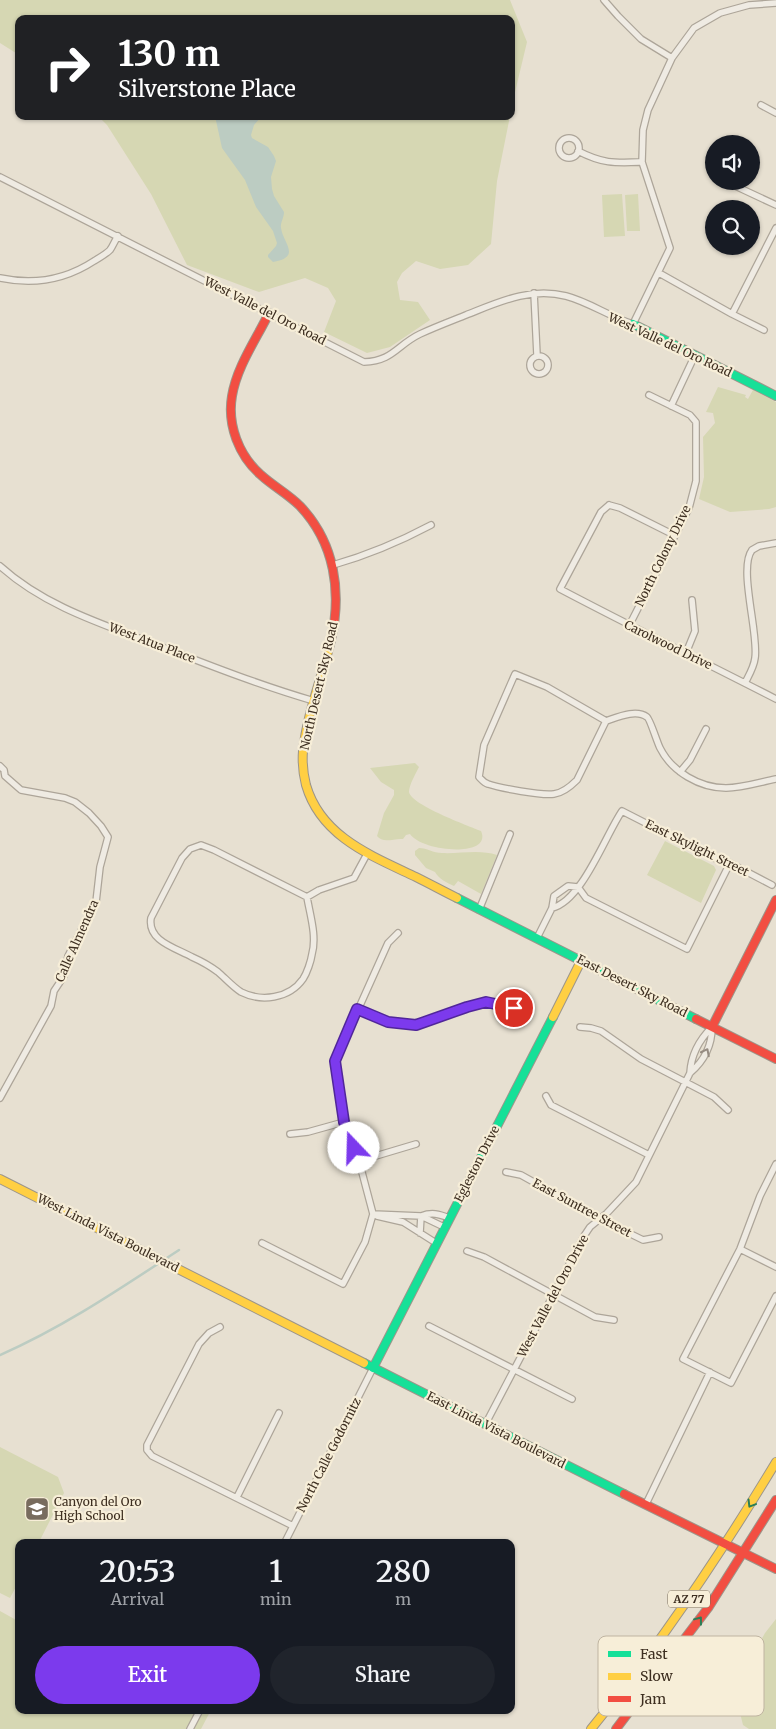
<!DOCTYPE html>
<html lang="en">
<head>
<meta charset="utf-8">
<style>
  :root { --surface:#171b24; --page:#20242c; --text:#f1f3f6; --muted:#9ea1a6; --accent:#7c3aed }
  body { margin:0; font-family:Merriweather,serif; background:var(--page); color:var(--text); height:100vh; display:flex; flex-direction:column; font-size:19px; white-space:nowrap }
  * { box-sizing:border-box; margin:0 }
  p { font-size:16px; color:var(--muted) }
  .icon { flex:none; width:28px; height:28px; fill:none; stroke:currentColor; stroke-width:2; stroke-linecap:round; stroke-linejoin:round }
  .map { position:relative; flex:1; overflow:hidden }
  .panel { position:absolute; left:15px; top:1539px; width:500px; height:175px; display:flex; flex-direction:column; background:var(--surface); border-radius:10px; box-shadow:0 1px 4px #0004 }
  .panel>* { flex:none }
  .guide { position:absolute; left:15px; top:15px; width:500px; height:105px; border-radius:10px; box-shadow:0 1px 4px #0004; background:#202124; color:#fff; overflow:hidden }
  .controls { position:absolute; left:705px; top:135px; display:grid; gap:10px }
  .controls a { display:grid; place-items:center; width:55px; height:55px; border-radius:50%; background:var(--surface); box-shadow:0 1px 4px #0004; font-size:25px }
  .pin { position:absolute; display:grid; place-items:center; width:42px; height:42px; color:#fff; margin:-21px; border:2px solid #fff; border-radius:50%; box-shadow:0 1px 5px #0007 }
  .me { position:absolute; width:55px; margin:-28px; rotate:339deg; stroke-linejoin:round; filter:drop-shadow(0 0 4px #0008) }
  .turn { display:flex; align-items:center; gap:18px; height:105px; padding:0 20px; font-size:22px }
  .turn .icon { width:65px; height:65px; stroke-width:2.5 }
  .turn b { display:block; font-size:35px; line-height:42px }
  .eta { display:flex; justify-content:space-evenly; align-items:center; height:85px; text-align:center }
  .eta b { font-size:30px; font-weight:600; line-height:35px }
  .button { display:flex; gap:10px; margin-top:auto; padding:10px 20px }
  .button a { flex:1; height:58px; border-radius:30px; background:var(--accent); color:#fff; font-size:20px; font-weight:600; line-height:58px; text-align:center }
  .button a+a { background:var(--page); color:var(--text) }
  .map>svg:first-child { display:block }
</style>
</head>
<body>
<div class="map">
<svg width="776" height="1729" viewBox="0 0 776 1729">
  <rect width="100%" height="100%" fill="#e7e0d1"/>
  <path fill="#d6d7b3" d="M0,0H510L527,42L511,109V19H19V55L0,43Z
    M98,116H510L497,181L491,244L468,265L440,269L416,261L402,273L397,282L400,300L418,302L430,320L390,347L367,353L324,332L336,301L328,288L305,278L259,292L187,265L151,194L107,125Z
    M622,194L625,236L604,237L602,195Z
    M638,194L640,231H627L625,195Z
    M718,387L746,395L745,397L748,399L753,390L776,402V507L769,509L730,512L699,499L704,477L703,437L715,423L713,413L706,412Z
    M415,763L419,767C416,773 409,785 409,792C411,805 469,826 481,831C493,858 422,852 410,834L406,835L403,839C394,838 383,844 377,836L384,813L394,795V790L381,782L370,768Z
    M665,841L714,866L716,870L701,903L647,875Z
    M419,848C427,848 433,853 442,853C459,854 480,849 497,855L481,894L458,881L454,886C447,883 439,879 435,872L426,868L415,855V851Z
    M0,1447L58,1477L64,1493L39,1542H19V1581L10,1598L0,1593Z
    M0,1611L18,1621L19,1619V1710H211L201,1729H0Z
    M776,1619V1729H749L743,1725L734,1689L765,1633Z"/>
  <path fill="#bcccc2" d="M215,116H262L254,125L251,135L252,138L268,147L274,156L276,161L271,177L272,189L274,196L284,212C284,218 280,223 281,228C283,243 302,257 273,262L268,257V255L276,246L277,243L273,231L256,207L245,180L222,148Z"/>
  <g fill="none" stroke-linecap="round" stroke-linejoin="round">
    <path stroke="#bcccc2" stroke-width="2.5" d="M0,1355C64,1327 121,1288 179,1250"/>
    <defs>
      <path id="street" d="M604,0L618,16L641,39L672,58
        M761,105L776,113
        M559 148a10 10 0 1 1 20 0a10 10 0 1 1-20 0Z
        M578,151C603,164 615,163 642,162
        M0,177L364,362C393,361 397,345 420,334C435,327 451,321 466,315C499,302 530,287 566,296C589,302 610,317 633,324L670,248L642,162L643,130L648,110L672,58L694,28L720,13L749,5L776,3
        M731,184L776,205
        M659,273L732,314L764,330
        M0,278C33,285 65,280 94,261C99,258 106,254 110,250C113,246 115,240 118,236
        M534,293L537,355
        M732,314L776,228
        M530 365a9 9 0 1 1 18 0a9 9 0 1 1-18 0Z
        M671,406L695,355
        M609,505L601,512L560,589C632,627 704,662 776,699
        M609,505L620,508L674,535
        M752,550L759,546L776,543
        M333,565C368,555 399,542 431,525
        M0,566C43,605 99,623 152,643C206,664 259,685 314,701
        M629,626L689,508L696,481V422L690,415L649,395
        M686,653L695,631L692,600
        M515,674L547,687L606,721L577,780C570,787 563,793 554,794C542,796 500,788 488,784C484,783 482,780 479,777L484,745Z
        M745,683C749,675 754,667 755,658C759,634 738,568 752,550
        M606,721C618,717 636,709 647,717C650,719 657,742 660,748C672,772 700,788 726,788C743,788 760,782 776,779
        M0,766L4,770L5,776L21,790L65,798L75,802L89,813L101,826L108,837L100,867L96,902L68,956L64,976L54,991L51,1006L0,1098
        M680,772L690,760L706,729
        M201,845L214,850L307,897C310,915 317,936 312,954C311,961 307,973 303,979C289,999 261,1002 241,992C233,987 225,978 218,972C210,966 201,961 192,957C176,948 147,941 151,918L182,858L190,849Z
        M578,887L586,898L687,949L730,863
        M307,897L319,890L354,878L367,854
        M552,908C582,901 605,836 622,811L718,860L730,863L772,885
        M479,910L510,834
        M537,938L552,908L554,896L568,886L578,887
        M357,1009L388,1022L416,1025L467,1007L486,1002L515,1008
        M580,1027L591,1028L601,1031L641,1059L714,1097L728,1110
        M690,1073C691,1055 700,1039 712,1027
        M546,1096L551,1105L649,1155
        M290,1134L308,1132L344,1122
        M359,1161L416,1144
        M776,1164L760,1196L740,1249L683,1359L731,1383L776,1296
        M506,1172L521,1175L600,1219L643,1240L659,1237
        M373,1214L421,1216L444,1227
        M377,1216L403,1222L436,1243
        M421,1216C432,1212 439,1214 449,1218
        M420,1233L421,1216
        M262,1243L343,1284L365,1242L373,1214L359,1161L344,1122L335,1061L388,943L398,933
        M740,1249L776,1267
        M467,1251L484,1257L595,1317L614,1320
        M429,1326L572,1399
        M220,1327L209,1333L199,1344L147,1445V1450L152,1456L293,1526
        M485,1425L584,1236L590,1227L607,1213L636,1182L690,1073C704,1061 712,1045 712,1027
        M237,1497L279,1413
        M646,1504L710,1372
        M285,1542L373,1368
        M190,1729L200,1710"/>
      <path id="fast" d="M633,324L776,396
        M457,898L696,1019
        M364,1363L624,1494
        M373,1368L553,1017"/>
      <path id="slow" d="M331,640C322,677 307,714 303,751C302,763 303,773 306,785C321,837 372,856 416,877C430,884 443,891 457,898
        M553,1017L581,961
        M0,1179L364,1363
        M591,1729C660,1645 720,1555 776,1462"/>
      <path id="jam" d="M269,313C256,340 237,366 232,396C227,425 239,456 261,475C273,486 288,494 300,506C335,543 342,592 331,640
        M696,1019L776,1059
        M712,1027L776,900
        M624,1494L776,1569
        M616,1729L708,1608L776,1500"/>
    </defs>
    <use href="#street" stroke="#ada599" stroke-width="8"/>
    <use href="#fast" stroke="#9c958a" stroke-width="10"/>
    <use href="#slow" stroke="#9c958a" stroke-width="10"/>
    <use href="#jam" stroke="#9c958a" stroke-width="10"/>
    <use href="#street" stroke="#efebe3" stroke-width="5.5"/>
    <use href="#fast" stroke="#16e098" stroke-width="8"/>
    <use href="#slow" stroke="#ffcf43" stroke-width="8"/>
    <use href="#jam" stroke="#f24e42" stroke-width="8"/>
  </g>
  <defs><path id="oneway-chevron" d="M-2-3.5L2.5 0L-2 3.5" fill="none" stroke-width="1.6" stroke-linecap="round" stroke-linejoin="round" transform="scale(1.25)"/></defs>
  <use stroke="#968c82" href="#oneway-chevron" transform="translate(706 1052) rotate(-63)"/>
  <g stroke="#2b7e56">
    <use href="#oneway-chevron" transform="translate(751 1504) rotate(121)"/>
    <use href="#oneway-chevron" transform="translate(699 1620) rotate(-53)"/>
  </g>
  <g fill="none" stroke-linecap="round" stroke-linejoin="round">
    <defs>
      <path id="route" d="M354,1148L344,1122L335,1061L357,1009L388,1022L416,1025L467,1007L486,1002L514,1008"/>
    </defs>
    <use href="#route" stroke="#51269a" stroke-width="12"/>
    <use href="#route" stroke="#7c3aed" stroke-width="9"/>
  </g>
  <defs>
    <symbol id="school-square" viewBox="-11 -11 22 22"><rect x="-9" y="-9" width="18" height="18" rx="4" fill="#786c5e" stroke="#f7eed8"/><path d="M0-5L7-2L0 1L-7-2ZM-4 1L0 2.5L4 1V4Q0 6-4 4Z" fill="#fff"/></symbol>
  </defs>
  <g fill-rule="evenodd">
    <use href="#school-square" x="23" y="1495" width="28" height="28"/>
  </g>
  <g text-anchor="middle" stroke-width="4.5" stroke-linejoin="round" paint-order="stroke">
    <rect fill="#f7eed8" stroke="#756857" stroke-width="1" x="668" y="1590.5" width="42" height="17" rx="4"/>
    <g font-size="11" font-weight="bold" fill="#3d2e20">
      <text x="689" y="1603">AZ 77</text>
    </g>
    <g font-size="12" fill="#3d2e20" stroke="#f7eed8">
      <text transform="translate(265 311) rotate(27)" y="4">West Valle del Oro Road</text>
      <text transform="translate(670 345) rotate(25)" y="4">West Valle del Oro Road</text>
      <text transform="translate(663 556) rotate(-64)" y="4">North Colony Drive</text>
      <text transform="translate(152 643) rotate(21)" y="4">West Atua Place</text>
      <text transform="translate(668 645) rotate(26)" y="4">Carolwood Drive</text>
      <text transform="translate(319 686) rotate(-77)" y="4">North Desert Sky Road</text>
      <text transform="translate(697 848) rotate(26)" y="4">East Skylight Street</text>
      <text transform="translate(77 941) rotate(-66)" y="4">Calle Almendra</text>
      <text transform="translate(632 986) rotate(27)" y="4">East Desert Sky Road</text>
      <text transform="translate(477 1164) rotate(-63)" y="4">Egleston Drive</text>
      <text transform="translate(582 1208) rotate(28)" y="4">East Suntree Street</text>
      <text transform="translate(108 1233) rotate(27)" y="4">West Linda Vista Boulevard</text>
      <text transform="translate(553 1296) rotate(-62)" y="4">West Valle del Oro Drive</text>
      <text transform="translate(496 1430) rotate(27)" y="4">East Linda Vista Boulevard</text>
      <text transform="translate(329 1455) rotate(-63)" y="4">North Calle Godornitz</text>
    </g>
    <g font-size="12" fill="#3d2e20" stroke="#f7eed8" text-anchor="start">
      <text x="54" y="1506">Canyon del Oro<tspan x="54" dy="14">High School</tspan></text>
    </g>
  </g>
  <rect x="598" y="1636" width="166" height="80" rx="8" fill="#f7eed8" stroke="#bfb4a1" stroke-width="1"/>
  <rect x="608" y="1651" width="23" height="6" fill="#16e098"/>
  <rect x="608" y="1673" width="23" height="7" fill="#ffcf43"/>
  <rect x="608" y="1696" width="23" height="6" fill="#f24e42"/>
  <g font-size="14" fill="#3d2e20">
    <text x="640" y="1659">Fast</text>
    <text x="640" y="1681">Slow</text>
    <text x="640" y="1704">Jam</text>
  </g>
</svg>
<div class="controls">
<a><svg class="icon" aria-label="sound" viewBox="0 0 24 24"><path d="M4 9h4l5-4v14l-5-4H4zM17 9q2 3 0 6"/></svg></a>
<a><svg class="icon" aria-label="search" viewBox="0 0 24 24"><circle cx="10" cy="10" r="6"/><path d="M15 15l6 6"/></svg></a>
</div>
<div class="pin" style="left:514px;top:1008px;background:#d93025"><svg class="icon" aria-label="arrive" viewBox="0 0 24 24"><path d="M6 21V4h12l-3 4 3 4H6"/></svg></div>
<svg class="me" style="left:354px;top:1148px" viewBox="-20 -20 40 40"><circle r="19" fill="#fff"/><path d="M0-13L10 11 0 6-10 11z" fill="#7c3aed"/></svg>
<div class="guide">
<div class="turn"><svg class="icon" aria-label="right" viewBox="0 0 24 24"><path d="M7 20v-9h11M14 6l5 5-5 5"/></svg><div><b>130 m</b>Silverstone Place</div></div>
</div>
<section class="panel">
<div class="eta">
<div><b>20:53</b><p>Arrival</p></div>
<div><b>1</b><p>min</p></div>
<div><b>280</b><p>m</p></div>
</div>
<div class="button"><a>Exit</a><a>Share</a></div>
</section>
</div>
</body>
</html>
